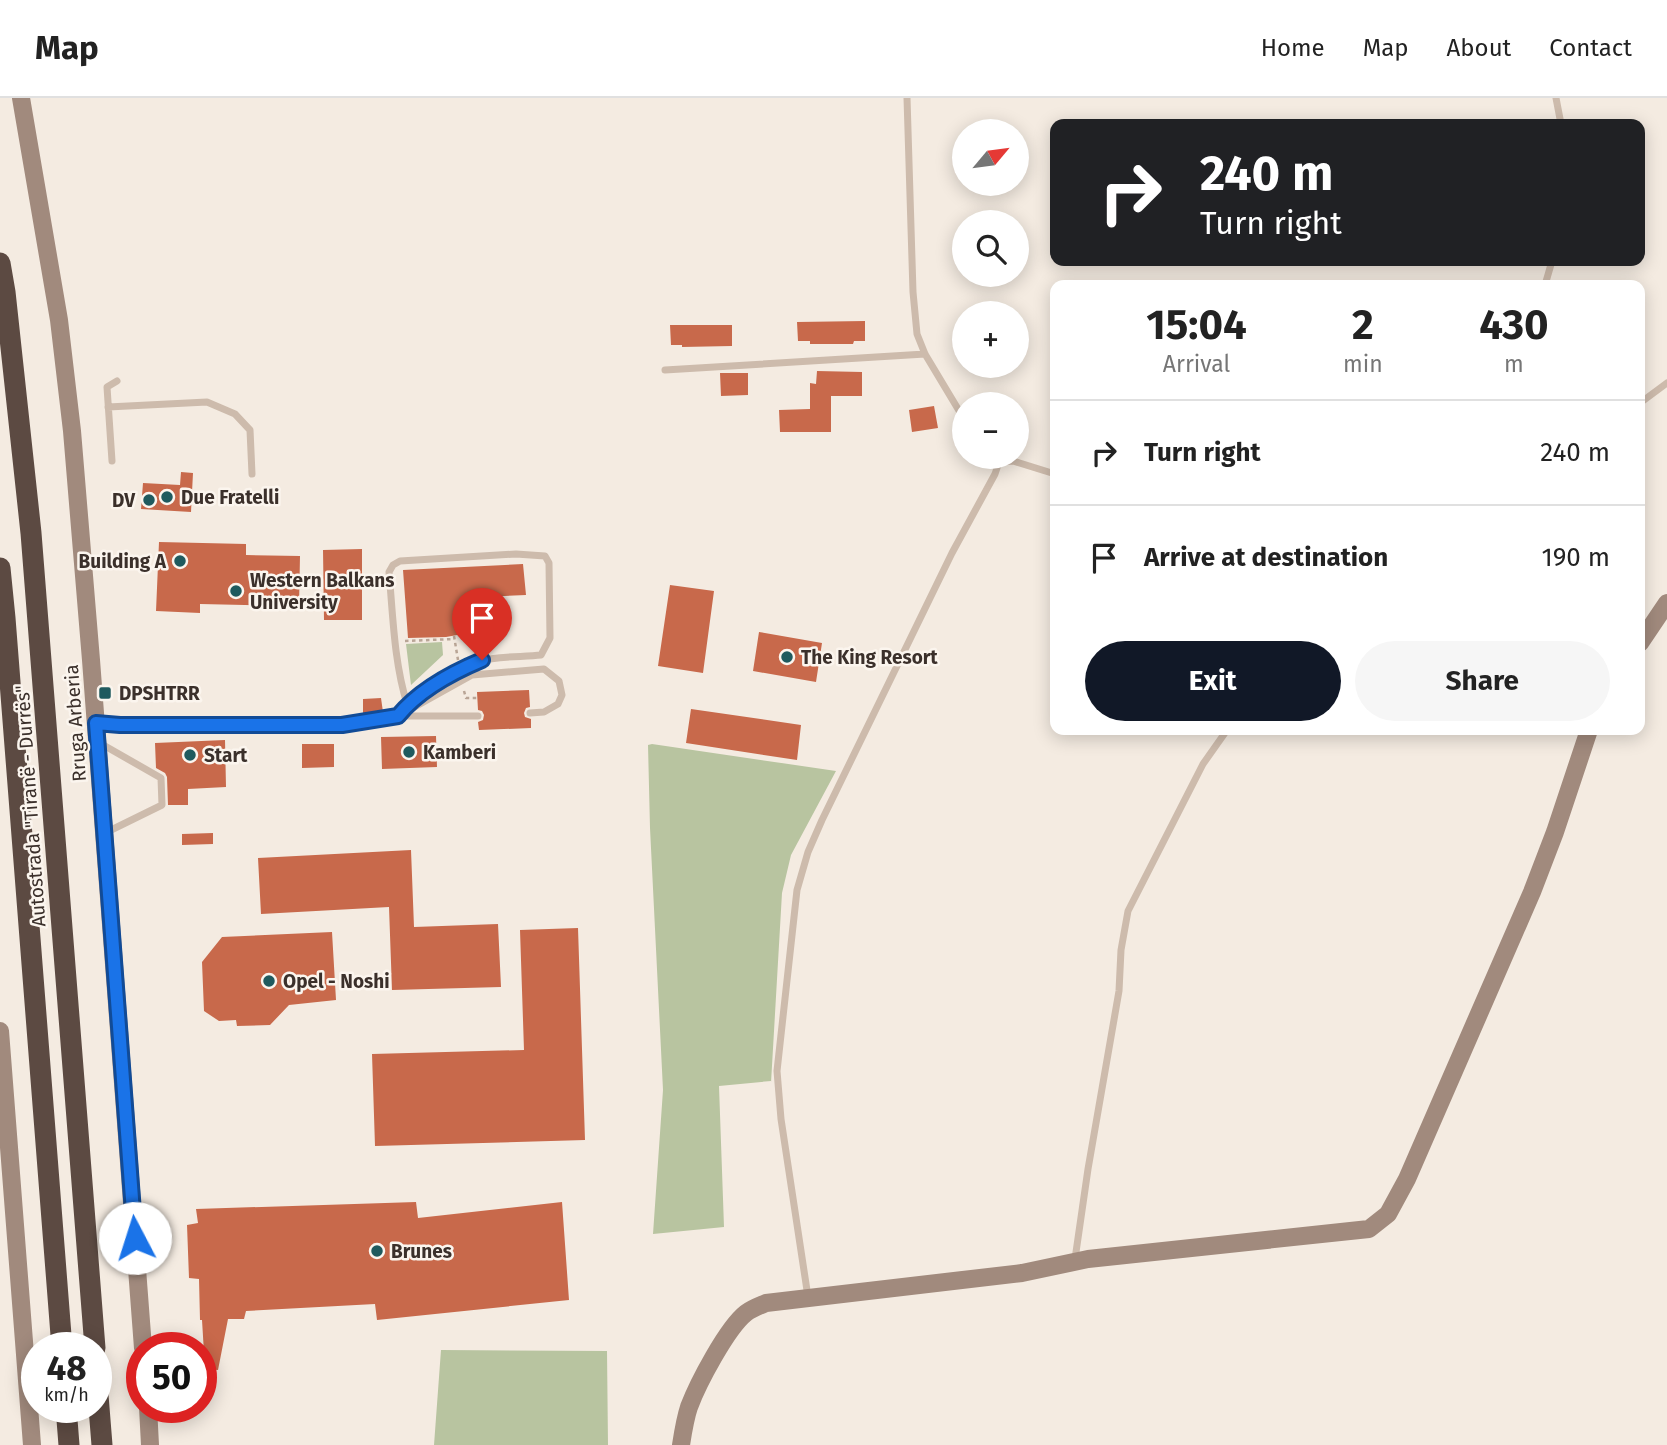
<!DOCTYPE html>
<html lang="en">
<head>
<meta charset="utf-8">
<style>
  :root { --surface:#fff; --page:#f6f6f6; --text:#222; --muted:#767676; --line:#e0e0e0; --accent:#111827 }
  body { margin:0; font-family:"Fira Sans",sans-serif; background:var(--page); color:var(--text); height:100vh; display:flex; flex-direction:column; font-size:26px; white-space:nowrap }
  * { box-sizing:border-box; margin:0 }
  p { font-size:23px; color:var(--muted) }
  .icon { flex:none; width:38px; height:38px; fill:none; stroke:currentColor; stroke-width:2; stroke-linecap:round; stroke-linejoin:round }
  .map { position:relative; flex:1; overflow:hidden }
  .sheet { position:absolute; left:1050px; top:182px; width:595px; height:455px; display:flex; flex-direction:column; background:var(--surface); border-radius:14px; box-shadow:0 4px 18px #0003 }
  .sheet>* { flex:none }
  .banner { position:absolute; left:1050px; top:21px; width:595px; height:147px; border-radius:14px; box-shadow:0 4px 18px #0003; background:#202124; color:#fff; overflow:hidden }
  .needle { width:46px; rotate:61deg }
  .buttons { position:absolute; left:952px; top:21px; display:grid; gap:14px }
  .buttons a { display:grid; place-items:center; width:77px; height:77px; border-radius:50%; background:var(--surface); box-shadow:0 4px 18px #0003; font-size:35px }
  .speed { position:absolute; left:21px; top:1234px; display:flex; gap:14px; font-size:35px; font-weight:700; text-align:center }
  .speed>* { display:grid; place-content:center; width:91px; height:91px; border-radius:50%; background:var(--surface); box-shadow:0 4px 18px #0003; line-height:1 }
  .speed small { font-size:18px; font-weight:400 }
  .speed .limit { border:10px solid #d22; background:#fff; color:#111 }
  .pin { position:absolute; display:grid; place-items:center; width:60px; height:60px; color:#fff; margin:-72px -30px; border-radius:50% 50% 50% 0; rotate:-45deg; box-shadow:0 0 7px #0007 }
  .pin .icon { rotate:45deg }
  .me { position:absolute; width:77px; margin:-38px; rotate:355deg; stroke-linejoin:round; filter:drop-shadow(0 0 5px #0008) }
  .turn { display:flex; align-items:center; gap:24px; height:147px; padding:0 35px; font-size:32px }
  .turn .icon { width:91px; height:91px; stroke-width:2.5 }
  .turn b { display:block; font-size:49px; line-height:60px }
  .eta { display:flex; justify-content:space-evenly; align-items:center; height:119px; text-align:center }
  .eta b { font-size:42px; font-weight:700; line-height:49px }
  .cta { display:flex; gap:14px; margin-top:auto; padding:14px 35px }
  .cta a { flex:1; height:80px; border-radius:42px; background:var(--accent); color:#fff; font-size:28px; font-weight:700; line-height:80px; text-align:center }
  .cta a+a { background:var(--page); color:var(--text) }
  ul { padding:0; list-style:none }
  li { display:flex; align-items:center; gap:21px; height:105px; padding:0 35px; border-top:2px solid var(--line) }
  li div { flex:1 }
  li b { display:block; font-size:26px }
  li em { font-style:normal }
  header { display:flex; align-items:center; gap:42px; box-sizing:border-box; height:98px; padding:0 35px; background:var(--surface); border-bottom:2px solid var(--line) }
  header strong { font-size:33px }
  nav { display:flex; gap:38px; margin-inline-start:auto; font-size:24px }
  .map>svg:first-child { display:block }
</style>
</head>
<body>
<header>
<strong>Map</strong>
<nav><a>Home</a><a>Map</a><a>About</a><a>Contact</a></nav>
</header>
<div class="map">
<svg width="1667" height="1347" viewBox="0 0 1667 1347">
  <rect width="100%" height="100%" fill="#f4ebe1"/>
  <path fill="#b8c4a0" d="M442,544L443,557L411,587L406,546Z
    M652,646L836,673L791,757L782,795L771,985V983L719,988L724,1129L653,1136L663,992L650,730L648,647Z
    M441,1252L607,1253L608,1347H434Z"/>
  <path fill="#c8694b" d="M865,223V243H854L853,246H810V243H798L797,224Z
    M670,227H732V248L682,249V247H671Z
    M817,273L862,274V298H831V334H780L779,312L810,311V285L816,286Z
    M720,275H748V297L721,298Z
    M934,308L938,330L912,334L909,312Z
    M181,374L193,375L191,414L141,411L143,385L180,387Z
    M159,444L246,446V457L300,458L299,508L200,506V515L156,513Z
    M362,451V522H324L323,452Z
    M523,466L526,497L481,499L485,532L446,539L408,540L403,472Z
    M670,487L714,493L703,575L658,568Z
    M759,534L822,545L816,584L753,573Z
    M529,592L530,609L526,610L524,615L525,619L531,621V630L479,632L478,624L483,622L484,617L482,613L478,612L477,594Z
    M381,600L383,614L363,616V601Z
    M691,611L801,627L797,662L686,645Z
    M436,638L437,669L382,671L381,639Z
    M225,642L226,689L188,691V707H168L167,679L165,675L156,670L155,645Z
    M302,646H334V669L302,670Z
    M213,735V746L182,747V736Z
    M411,752L414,829L498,826L501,889L392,892L389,809L261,816L258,760Z
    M578,830L585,1042L375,1048L372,956L524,952L520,832Z
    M332,834L336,902L289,907L270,927L237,928L236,922L219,923L204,913L202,864L222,839Z
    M416,1104L418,1120L562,1104L569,1202L377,1222L375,1206L246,1213L244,1221H228L218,1272L205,1271L202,1222H200L199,1181L189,1180L187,1127L198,1125L196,1111Z"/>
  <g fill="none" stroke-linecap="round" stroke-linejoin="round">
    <path stroke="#b9a596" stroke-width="2.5" stroke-dasharray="3.5 3.5" stroke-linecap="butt" d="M454,538L458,562
      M405,543L454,541
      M464,593L466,600H477"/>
    <path stroke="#cdbbac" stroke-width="7" d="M907,0L913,194L917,236L925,256L964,321
      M1556,0L1561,26
      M1545,187L1552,163
      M665,272L925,256
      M1640,305L1667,285
      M108,309L207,304L235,316L250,332L252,376
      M993,359L999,364L1013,363L1055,376
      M112,363L107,289L117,283
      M402,616L472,577L544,571L559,583L562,597L558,606L544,614L530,615
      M398,618C415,596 453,571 480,563C496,558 524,559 541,557L550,540L549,465L545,458L516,456L400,463L393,467L389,474C393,518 394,564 407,606
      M97,626L120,627H342L398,618H478
      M98,644L161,680L162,707L105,735
      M1075,1161L1088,1071L1119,893L1121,852L1128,813L1203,666L1227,632
      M808,1199L781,1021L777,973L797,792L808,754L822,722L952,455L995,376L999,364"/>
    <path stroke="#a18a7d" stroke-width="18" d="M21,0L59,222L72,333L91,562L143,1250
      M1640,545L1667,505
      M0,933L32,1347
      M148,1309L150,1347
      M681,1347C683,1334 685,1321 689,1309C698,1285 727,1230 746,1215C753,1210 759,1208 766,1205L1022,1175L1088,1161L1369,1131L1388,1116L1407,1081L1532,794L1555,734L1589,632"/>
    <path stroke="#5c4a42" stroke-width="21" d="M0,165L5,194L31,435L95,1250
      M0,470L5,520L62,1250
      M96,1272L102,1347
      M66,1309L69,1347"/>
  </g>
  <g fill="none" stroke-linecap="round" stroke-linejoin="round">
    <defs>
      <path id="route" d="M135,1140L96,625L120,627H342L398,618C419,592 451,575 482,562"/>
    </defs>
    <use href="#route" stroke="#114b97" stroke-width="18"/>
    <use href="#route" stroke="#1a73e8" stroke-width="12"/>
  </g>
  <g fill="#1f5a5e" stroke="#fbf5ee" stroke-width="2.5">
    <circle cx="167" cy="399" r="7"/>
    <circle cx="149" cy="402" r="7"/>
    <circle cx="180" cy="463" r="7"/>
    <circle cx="236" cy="493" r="7"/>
    <circle cx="787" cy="559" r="7"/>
    <rect x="98" y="588" width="14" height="14" rx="3.5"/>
    <circle cx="409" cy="654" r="7"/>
    <circle cx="190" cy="657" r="7"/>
    <circle cx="269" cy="883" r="7"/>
    <circle cx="377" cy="1153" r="7"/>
  </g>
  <g text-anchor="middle" stroke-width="5" stroke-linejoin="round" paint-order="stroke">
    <g font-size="19" font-weight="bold" fill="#3b302b" stroke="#fbf5ee" text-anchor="start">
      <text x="181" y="406">Due Fratelli</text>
      <text x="135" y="409" text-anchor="end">DV</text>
      <text x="166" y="470" text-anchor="end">Building A</text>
      <text x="250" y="489">Western Balkans<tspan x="250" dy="22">University</tspan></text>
      <text x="801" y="566">The King Resort</text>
      <text x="119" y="602">DPSHTRR</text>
      <text x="423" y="661">Kamberi</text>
      <text x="204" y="664">Start</text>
      <text x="283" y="890">Opel - Noshi</text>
      <text x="391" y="1160">Brunes</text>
    </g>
    <g font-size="19" fill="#3b302b" stroke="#fbf5ee">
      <text transform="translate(75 625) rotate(-94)" y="7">Rruga Arberia</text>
      <text transform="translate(30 708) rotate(-94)" y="7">Autostrada "Tiranë - Durrës"</text>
    </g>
  </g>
</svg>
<div class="buttons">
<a><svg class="needle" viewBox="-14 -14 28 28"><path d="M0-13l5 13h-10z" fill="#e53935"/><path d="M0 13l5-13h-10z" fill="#767676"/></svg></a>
<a><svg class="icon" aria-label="search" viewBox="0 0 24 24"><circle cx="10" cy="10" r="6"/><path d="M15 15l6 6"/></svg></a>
<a>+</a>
<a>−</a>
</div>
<div class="speed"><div>48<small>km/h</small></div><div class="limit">50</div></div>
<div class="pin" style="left:482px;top:562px;background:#d93025"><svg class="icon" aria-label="arrive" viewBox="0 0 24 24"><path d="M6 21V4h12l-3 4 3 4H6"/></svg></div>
<svg class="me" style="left:135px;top:1140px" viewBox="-20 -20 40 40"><circle r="19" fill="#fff"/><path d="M0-13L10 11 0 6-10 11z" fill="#1a73e8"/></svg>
<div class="banner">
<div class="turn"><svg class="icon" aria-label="right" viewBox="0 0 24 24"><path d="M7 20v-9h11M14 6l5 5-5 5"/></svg><div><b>240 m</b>Turn right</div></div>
</div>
<section class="sheet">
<div class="eta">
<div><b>15:04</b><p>Arrival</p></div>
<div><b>2</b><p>min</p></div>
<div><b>430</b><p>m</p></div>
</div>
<ul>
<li><svg class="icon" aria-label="right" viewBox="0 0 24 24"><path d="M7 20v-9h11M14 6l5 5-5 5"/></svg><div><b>Turn right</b></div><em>240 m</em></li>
<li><svg class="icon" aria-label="arrive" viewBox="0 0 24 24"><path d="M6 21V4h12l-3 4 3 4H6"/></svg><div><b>Arrive at destination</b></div><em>190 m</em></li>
</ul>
<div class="cta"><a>Exit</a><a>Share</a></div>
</section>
</div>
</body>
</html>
